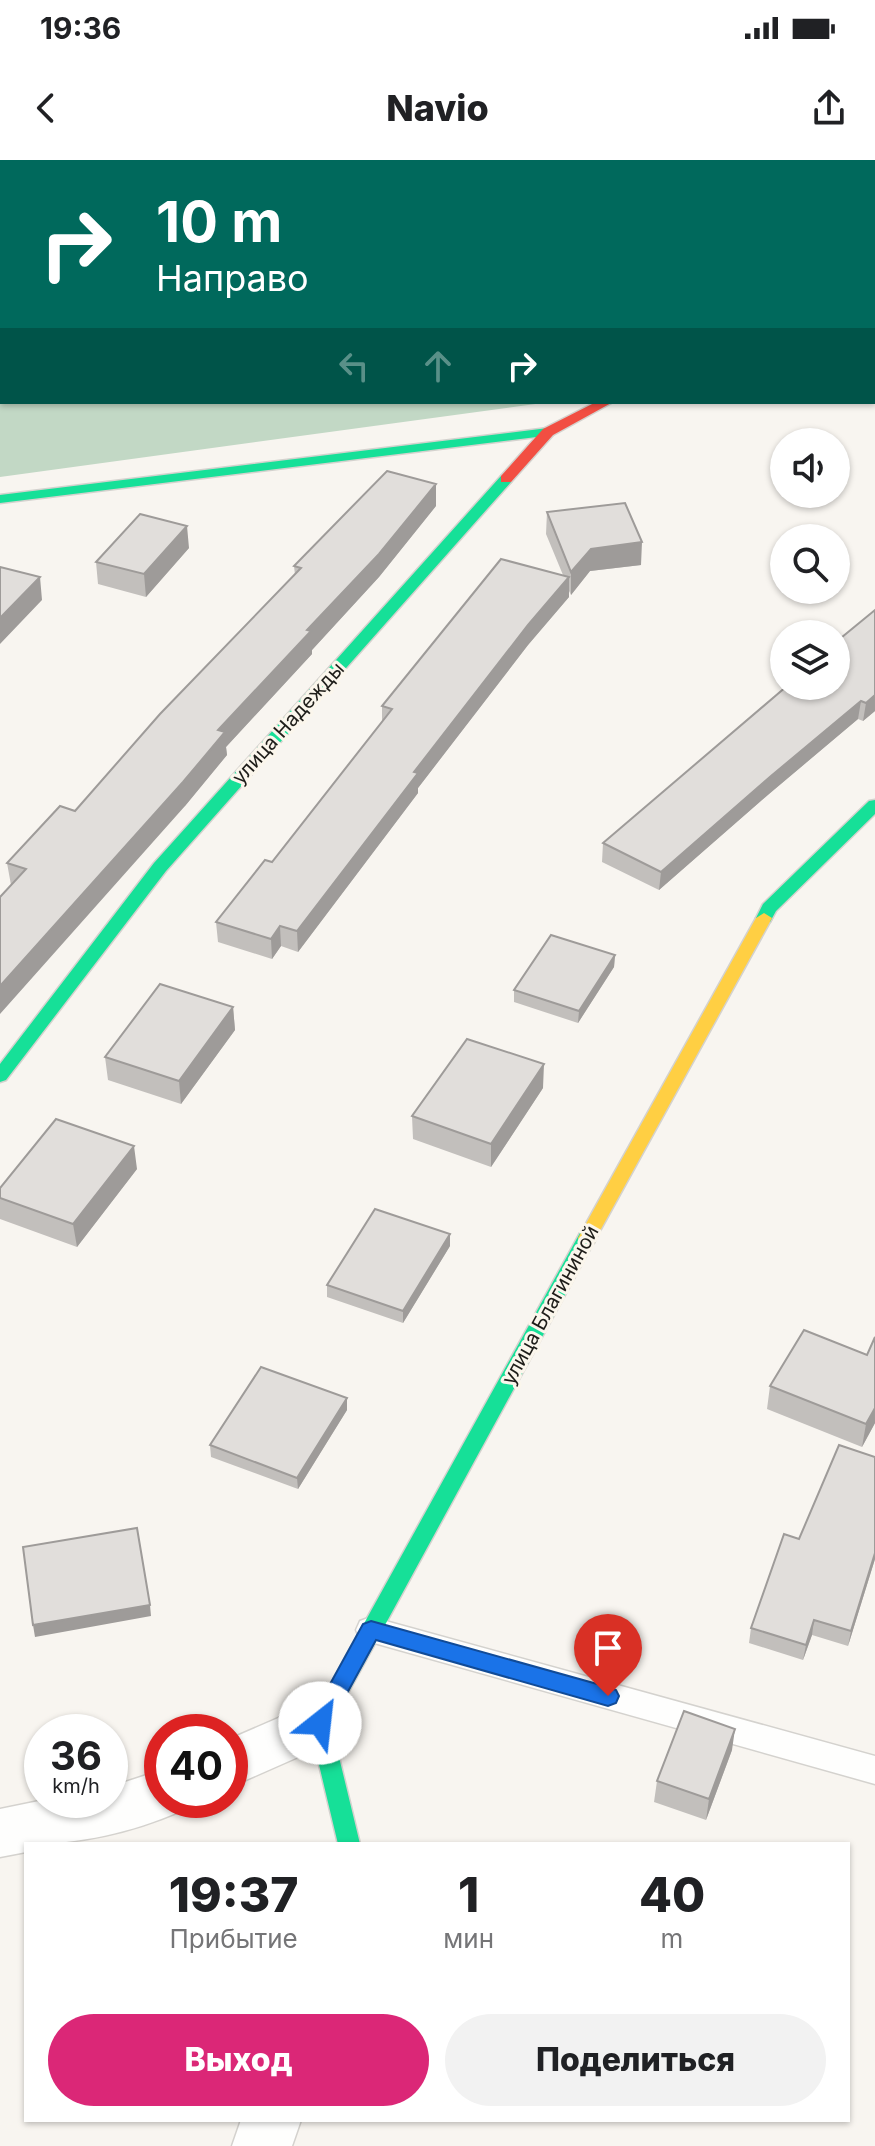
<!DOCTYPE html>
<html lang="ru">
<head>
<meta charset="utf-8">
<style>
  :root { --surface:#fff; --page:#f2f2f2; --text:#202124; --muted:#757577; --accent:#db2777 }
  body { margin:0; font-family:Inter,sans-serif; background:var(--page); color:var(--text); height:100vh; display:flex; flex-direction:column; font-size:30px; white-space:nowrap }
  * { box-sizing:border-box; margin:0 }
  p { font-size:26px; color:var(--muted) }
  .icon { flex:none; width:44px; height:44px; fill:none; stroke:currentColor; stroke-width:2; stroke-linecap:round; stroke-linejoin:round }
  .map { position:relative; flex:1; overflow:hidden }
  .side { position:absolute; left:24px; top:1682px; width:826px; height:280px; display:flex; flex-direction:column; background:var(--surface); border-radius:0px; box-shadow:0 2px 6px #0004 }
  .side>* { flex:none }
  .banner { position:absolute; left:0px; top:0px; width:876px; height:244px; box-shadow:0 2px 6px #0004; background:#00695c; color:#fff; overflow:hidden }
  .fabs { position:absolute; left:770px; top:268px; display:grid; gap:16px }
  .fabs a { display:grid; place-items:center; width:80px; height:80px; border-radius:50%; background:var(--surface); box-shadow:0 2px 6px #0004; font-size:40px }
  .speed { position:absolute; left:24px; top:1554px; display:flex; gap:16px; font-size:40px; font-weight:700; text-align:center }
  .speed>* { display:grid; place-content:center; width:104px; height:104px; border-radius:50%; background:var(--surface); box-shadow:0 2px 6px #0004; line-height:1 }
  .speed small { font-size:20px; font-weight:400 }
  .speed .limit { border:12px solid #d22; background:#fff; color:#111 }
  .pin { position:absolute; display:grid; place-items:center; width:68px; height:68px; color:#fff; margin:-82px -34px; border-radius:50% 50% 50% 0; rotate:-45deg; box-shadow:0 0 8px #0007 }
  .pin .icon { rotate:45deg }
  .me { position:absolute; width:88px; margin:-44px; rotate:29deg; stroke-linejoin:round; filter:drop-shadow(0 0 6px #0008) }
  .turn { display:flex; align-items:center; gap:28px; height:168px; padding:0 24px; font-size:36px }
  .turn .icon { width:104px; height:104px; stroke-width:2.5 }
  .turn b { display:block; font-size:56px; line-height:68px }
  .lanes { display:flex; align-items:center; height:76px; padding:0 24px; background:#0003; justify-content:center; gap:40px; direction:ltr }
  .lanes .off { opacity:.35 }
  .eta { display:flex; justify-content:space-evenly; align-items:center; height:136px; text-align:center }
  .eta b { font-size:48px; font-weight:800; line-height:56px }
  .button { display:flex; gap:16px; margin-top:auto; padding:16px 24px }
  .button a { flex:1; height:92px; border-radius:48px; background:var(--accent); color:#fff; font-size:32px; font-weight:800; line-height:92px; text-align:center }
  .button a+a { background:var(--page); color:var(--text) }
  .status { display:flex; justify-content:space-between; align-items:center; height:56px; padding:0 40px; background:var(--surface); direction:ltr }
  .status svg { height:22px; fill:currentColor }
  header { display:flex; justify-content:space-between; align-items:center; height:104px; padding:0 24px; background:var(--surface); font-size:36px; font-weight:800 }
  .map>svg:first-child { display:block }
</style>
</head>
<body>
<div class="status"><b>19:36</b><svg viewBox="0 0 49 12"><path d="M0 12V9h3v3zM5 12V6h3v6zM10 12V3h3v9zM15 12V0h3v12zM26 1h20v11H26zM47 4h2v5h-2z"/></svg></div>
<header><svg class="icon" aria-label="back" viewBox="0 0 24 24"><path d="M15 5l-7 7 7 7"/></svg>Navio<svg class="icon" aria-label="share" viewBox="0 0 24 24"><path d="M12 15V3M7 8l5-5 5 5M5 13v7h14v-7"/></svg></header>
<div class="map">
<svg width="875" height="1986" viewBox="0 0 875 1986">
  <rect width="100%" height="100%" fill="#f8f5f0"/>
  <path fill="#c2d8c5" d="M0,0H774L2,2V242H550L0,317Z"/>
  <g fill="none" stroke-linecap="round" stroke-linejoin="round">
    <defs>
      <path id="lane" d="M371,1457L875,1596V1624L360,1479L356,1470L360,1461Z"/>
      <path id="street" d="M320,1540L339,1547L346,1563L339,1579L230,1627V1579Z
        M162,1610V1640H186L181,1651C130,1673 81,1684 26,1684V1692L0,1697V1649L44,1640H110V1627Z
        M241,1960H301L292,1986H232Z"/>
      <path id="fast" d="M548,268L553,269V275L0,343V335Z
        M506,315L511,316V322L166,711L6,920L0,922V904L154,703L501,316Z
        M875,640V654L776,751L770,762H758L756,758L763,744L869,641Z
        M587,1071L594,1073L596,1078L331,1564L360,1684H338L309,1563L580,1073Z"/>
      <path id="slow" d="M764,753L772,758L596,1078L594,1083H580L578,1078L756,758Z"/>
      <path id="jam" d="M596,242H613L553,275L511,322H501V316L543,269Z"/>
    </defs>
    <use href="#lane" stroke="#d4d2ce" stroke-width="3"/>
    <use href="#street" stroke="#d4d2ce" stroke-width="3"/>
    <use href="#fast" stroke="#d4d2ce" stroke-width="3"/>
    <use href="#slow" stroke="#d4d2ce" stroke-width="3"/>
    <use href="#jam" stroke="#d4d2ce" stroke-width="3"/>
    <use href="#lane" fill="#fefefd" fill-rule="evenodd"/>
    <use href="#street" fill="#fefefd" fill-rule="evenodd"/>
    <use href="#fast" fill="#16e098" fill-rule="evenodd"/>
    <use href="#slow" fill="#ffcf43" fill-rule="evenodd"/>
    <use href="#jam" fill="#f24e42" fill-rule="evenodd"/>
  </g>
  <path fill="#c2bfbc" d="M436,346L379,417L312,490V494L226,587L227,595L185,646L11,725L7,703L75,651L295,415L294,406Z
    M547,352L641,405L590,411L571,435L569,431V437L528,485L418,628V633L298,792L281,786L272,799L218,782L216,762L272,702L382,562V546L563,415L546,374Z
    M189,388L146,437L98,424L96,402Z
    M875,450V551L863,561L858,559L769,634L659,730L602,702L603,683Z
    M615,795L614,807L578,863L514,842V830Z
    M233,847L235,870L181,944L108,920L105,897Z
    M543,928L491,1007L413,979L412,956Z
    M137,1009L77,1087L0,1059V1028Z
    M450,1086L403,1163L327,1137V1125Z
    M770,1226L875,1263L862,1287L767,1249Z
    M347,1238V1250L298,1329L211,1297L210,1285Z
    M875,1297V1399L848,1486L812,1475L803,1500L749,1483L751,1468Z
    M732,1590L706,1660L654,1642L657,1621Z"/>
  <path fill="#9e9b99" d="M436,324V346L379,417L312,490V494L226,587L227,595L185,646L0,854V826L218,570Z
    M187,366L189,388L146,437L144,414Z
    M642,382L641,405L590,411L571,435V412L591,389Z
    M40,417L42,440L0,484V458Z
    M569,417V437L528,485L418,628V633L298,792L297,771L414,612L528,465Z
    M875,535V551L863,561L866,543Z
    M861,541L858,559L769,634L659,730L661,712L771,616Z
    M280,766L281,786L272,799L271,779Z
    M615,795L614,807L578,863L579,851Z
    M233,847L235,870L181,944L179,921Z
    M544,904L543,928L491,1007V984Z
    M134,986L137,1009L77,1087L73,1064Z
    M450,1074V1086L403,1163V1151Z
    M347,1238V1250L298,1329L297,1318Z
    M875,1248V1263L862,1287L866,1264Z
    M875,1393V1399L848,1486L851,1471Z
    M150,1445L151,1456L35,1477L33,1465Z
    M814,1460L812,1475L803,1500L806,1485Z
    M735,1569L732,1590L706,1660L709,1639Z"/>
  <path fill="#e1dedb" stroke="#9e9b99" stroke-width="2" d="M387,311L436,324L379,394L307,470L311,471L218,570L225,572L183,622L0,826V737L26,709L7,703L60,646L75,651L160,554L301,408L294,406Z
    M625,343L642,382L591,389L571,412L547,352Z
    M140,354L187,366L144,414L96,402Z
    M501,399L569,417L528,465L414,612L418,613L297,771L280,766L271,779L216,762L265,700L272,702L392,549L382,546Z
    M0,407L40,417L0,458Z
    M875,450V535L866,543L861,541L771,616L661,712L603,683L787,526H836V482Z
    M551,775L615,795L579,851L514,830Z
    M160,824L233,847L179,921L105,897Z
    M467,879L544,904L491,984L412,956Z
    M56,959L134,986L73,1064L0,1038V1028Z
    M375,1049L450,1074L403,1151L327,1125Z
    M804,1170L867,1195L875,1177V1248L866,1264L770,1226Z
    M261,1207L347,1238L297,1318L210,1285Z
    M839,1285L875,1297V1393L851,1471L814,1460L806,1485L751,1468L784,1374L799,1379Z
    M137,1368L150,1445L33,1465L23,1387Z
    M684,1551L735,1569L709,1639L657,1621Z"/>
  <path fill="#1a73e8" stroke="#114b97" stroke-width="2" d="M371,1461L608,1527L616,1530L619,1536L616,1543L608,1546L376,1480L327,1570L320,1573L312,1570L309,1563L312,1557L363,1464Z"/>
  <g text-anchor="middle" stroke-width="6" stroke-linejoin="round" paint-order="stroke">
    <g font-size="20" fill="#1e1d19" stroke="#fbf6ec">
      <text transform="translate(288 563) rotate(-48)" y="7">улица Надежды</text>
      <text transform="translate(550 1145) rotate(-61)" y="7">улица Благининой</text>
    </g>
  </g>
</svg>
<div class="fabs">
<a><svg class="icon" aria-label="sound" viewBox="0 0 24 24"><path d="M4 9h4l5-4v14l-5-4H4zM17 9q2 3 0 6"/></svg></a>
<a><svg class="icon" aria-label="search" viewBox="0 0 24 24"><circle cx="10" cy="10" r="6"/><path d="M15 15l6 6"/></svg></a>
<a><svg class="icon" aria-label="layers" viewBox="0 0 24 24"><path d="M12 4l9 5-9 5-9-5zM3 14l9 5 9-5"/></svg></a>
</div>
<div class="speed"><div>36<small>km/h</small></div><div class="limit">40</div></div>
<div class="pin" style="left:608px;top:1536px;background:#d93025"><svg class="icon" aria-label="arrive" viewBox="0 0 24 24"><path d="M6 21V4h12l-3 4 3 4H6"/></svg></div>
<svg class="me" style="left:320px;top:1563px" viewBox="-20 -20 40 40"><circle r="19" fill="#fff"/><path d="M0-13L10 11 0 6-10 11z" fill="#1a73e8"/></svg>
<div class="banner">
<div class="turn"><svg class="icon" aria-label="right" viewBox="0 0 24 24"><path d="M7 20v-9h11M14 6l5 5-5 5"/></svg><div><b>10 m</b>Направо</div></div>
<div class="lanes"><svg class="icon off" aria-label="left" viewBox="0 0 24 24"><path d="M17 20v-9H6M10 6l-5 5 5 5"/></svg><svg class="icon off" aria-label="ahead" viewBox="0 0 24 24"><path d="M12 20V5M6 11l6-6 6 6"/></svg><svg class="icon" aria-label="right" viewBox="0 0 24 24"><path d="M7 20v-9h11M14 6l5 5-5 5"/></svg></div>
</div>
<section class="side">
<div class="eta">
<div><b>19:37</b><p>Прибытие</p></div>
<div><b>1</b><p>мин</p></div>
<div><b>40</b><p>m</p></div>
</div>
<div class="button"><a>Выход</a><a>Поделиться</a></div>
</section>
</div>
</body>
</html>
